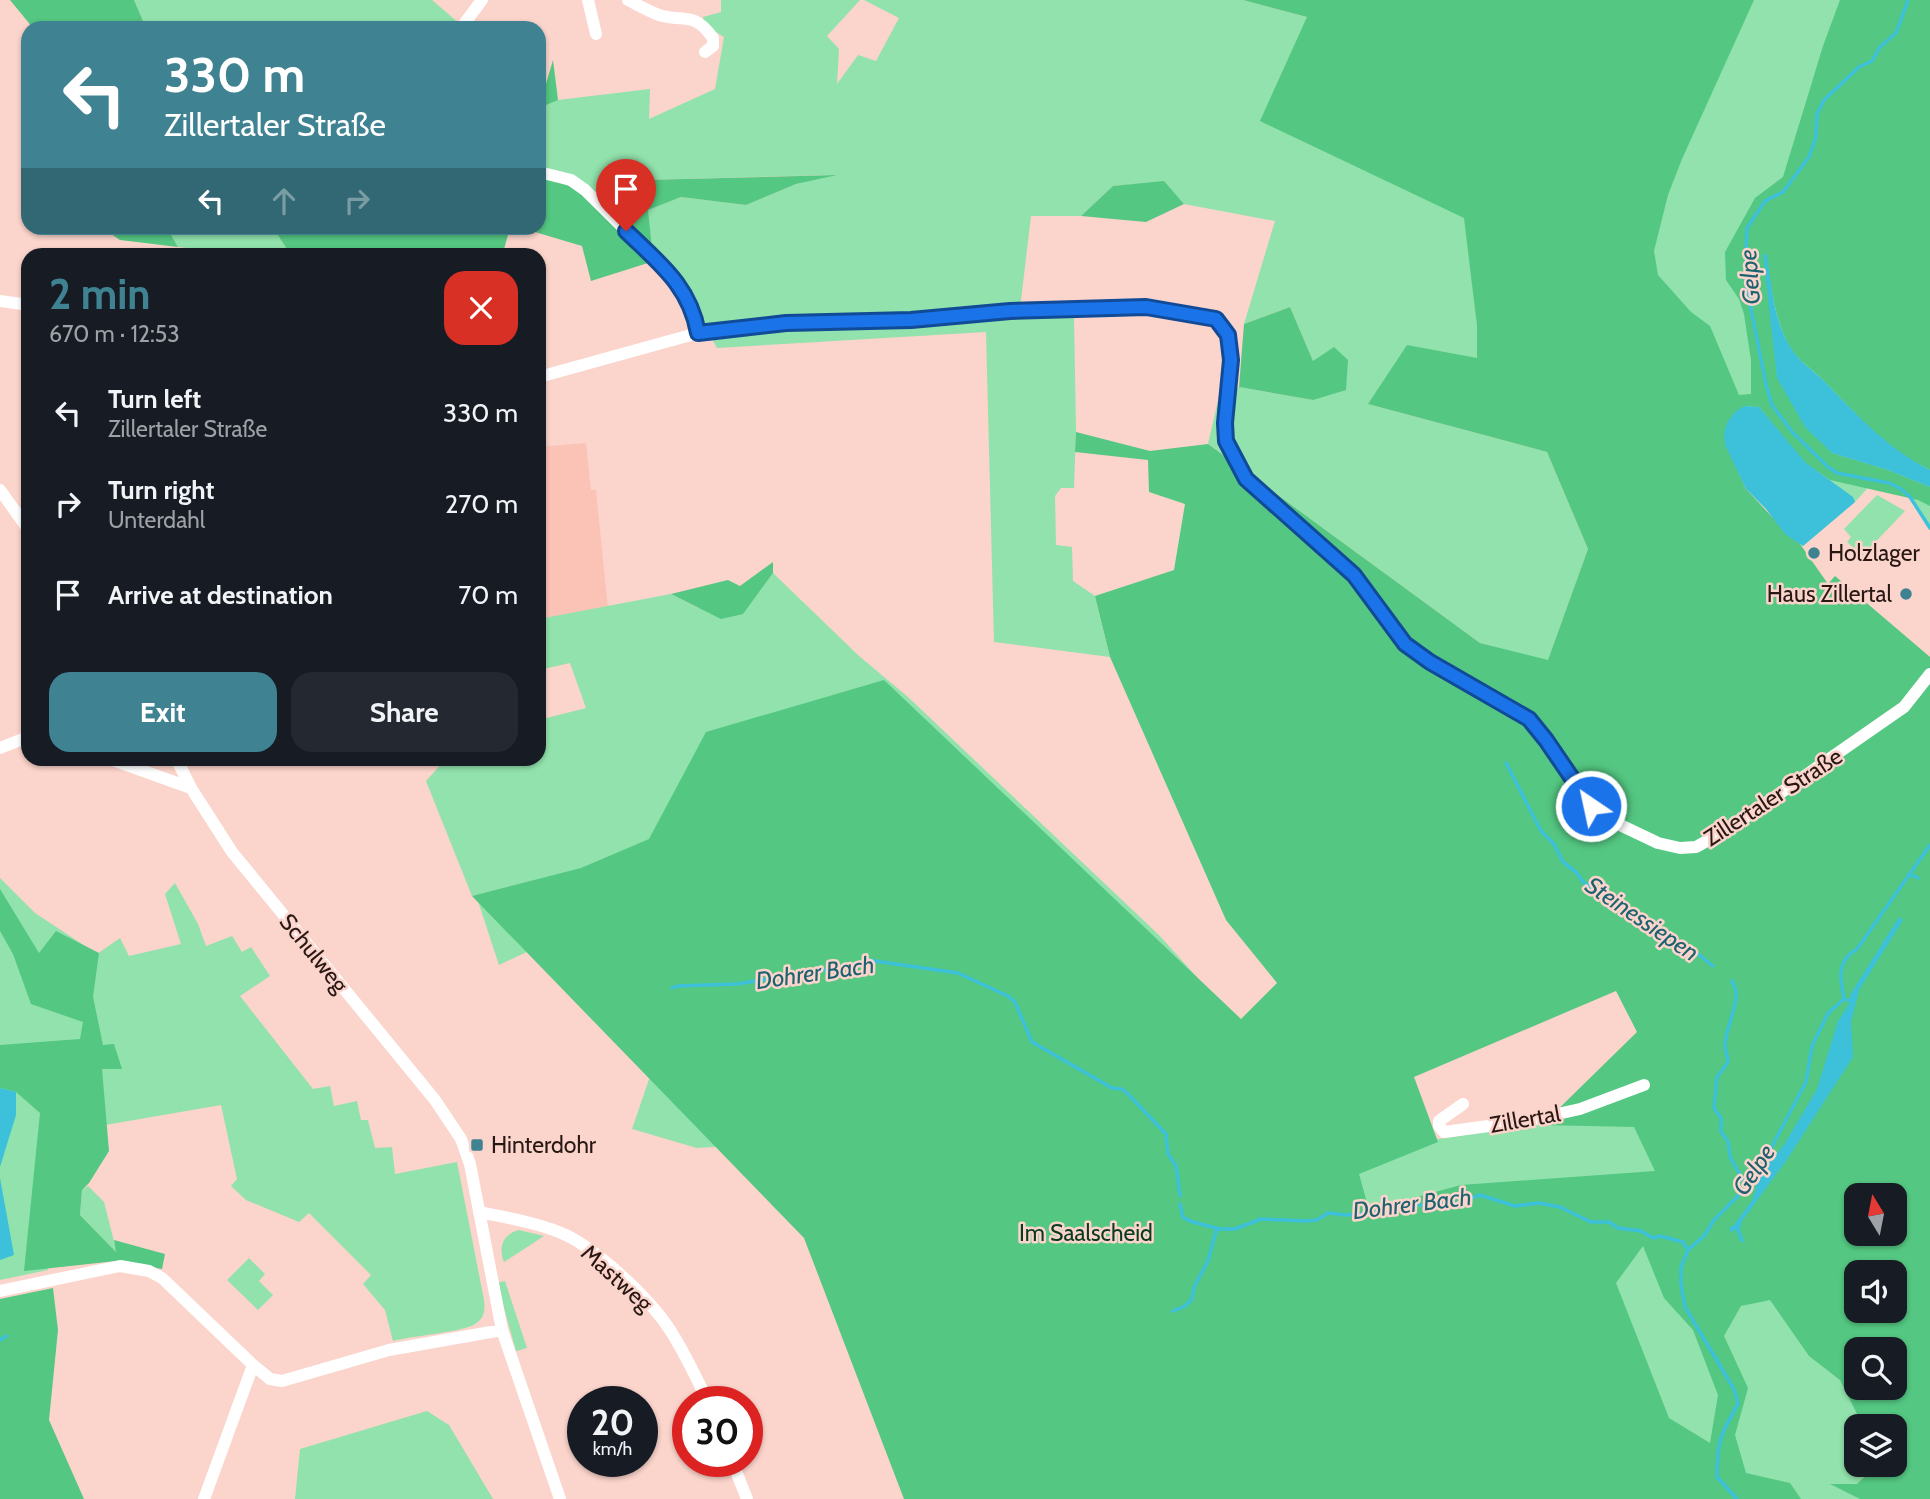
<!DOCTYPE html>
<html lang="en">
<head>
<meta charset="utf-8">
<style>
  :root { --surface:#171b24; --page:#242831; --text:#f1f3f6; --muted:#9ea1a6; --accent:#3f8392 }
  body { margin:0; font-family:Cabin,sans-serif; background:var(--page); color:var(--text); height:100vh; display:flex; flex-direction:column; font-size:26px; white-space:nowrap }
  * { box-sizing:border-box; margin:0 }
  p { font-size:23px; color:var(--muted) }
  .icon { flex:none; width:38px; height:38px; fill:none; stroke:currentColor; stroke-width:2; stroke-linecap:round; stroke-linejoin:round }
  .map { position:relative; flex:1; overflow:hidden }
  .side { position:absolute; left:21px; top:248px; width:525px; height:518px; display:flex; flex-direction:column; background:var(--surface); border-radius:21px; box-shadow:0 2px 5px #0004 }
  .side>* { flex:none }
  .banner { position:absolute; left:21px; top:21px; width:525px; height:214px; border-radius:21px; box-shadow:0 2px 5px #0004; background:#3f8392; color:#fff; overflow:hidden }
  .needle { width:46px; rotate:350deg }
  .controls { position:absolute; left:1844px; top:1183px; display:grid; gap:14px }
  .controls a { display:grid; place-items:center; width:63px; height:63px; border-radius:14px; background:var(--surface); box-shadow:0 2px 5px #0004; font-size:35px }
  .speed { position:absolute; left:567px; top:1386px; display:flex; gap:14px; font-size:35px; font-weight:700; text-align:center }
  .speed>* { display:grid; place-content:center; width:91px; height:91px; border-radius:50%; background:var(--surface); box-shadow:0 2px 5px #0004; line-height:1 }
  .speed small { font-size:18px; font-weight:400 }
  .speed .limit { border:10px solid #d22; background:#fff; color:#111 }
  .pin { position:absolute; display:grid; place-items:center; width:60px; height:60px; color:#fff; margin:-72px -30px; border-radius:50% 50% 50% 0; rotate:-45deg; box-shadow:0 0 7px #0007 }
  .pin .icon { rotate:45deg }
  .me { position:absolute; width:77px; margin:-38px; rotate:326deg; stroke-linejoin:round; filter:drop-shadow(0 0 5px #0008) }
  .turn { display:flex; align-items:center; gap:24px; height:147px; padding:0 28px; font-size:32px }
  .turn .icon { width:91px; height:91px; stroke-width:2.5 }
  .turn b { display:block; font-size:49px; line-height:60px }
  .lanes { display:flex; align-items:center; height:66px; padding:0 28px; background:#0003; justify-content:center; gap:35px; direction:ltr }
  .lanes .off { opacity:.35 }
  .round { display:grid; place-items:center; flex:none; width:74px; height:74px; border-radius:21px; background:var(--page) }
  .headline { display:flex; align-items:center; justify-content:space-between; height:119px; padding:0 28px }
  h1 { font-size:42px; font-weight:700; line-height:52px; color:var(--accent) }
  .action { display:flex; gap:14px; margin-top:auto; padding:14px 28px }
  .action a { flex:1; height:80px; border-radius:21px; background:var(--accent); color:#fff; font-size:28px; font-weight:700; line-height:80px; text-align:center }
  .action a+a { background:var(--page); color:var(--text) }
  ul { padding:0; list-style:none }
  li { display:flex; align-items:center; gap:21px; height:91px; padding:0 28px }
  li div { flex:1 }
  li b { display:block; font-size:26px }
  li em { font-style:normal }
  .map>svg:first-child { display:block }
</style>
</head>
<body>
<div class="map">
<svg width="1930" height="1499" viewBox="0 0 1930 1499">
  <rect width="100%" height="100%" fill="#fbd4cb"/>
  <path fill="#fbc3b5" d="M586,443L591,490H596L608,609L539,619V447Z"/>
  <path fill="#91e2ac" d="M134,0H432L460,24L457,28H146Z
    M721,0H860L827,36L839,49L837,84L858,55L876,61L899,18L864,0H1243L1307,17L1451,84L1477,326V358L1368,404L1547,452L1588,549L1548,661L1480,643L1208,444L1219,396L1239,387L1313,400V361L1290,307L1244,324L1275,221L1184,204L1164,182L1113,186L1081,216H1031L1019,317L1074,318L1076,432L1074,488H1061L1055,496L1056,545L1072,547L1073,581L1095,596L1110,657L994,642L986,332L717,348L671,263L654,261L647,210L681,197L746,205L796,184L831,175L646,180L590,195L539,172V149L545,151L546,104L558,100L650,89L649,119L715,89L724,37L703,24V17L721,12Z
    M1745,0H1930V528L1910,496L1874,481L1855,502L1803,546L1798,541L1644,268L1662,190Z
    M167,228H273L291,255H251L178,247Z
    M1877,495L1905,511L1862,556L1847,542L1851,537L1844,529Z
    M773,573L859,656L908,697L1160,936L1212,994L1249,1044L1432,1140L1556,1122L1629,1099L1878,1426H1857V1465H1895L1928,1499H904L932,1430L744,1145L697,1148L632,1129L657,1056L591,922L499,965L476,895L472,896L426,781L445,760H539V720L586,708L570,663L539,670V619L671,594L699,608L752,601Z
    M0,878L35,913L97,954L120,938L129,956L181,944L165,894L175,883L198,924L206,946L232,936L242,952L251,947L270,976L240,996L313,1089L330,1086L334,1106L357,1101L361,1120H368L375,1148L392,1147L395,1174L457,1162L484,1300C485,1310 485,1318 475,1324C464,1332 411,1336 393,1341L385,1310L363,1284L371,1275L309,1213L299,1222L246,1200L231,1186L237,1179L221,1105L88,1128L41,1238L48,1270L0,1280Z
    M88,1186L104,1202L117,1253L80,1215L82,1190Z
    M519,1230L544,1236L504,1262C498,1247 503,1234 519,1230Z
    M249,1258L265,1274L259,1281L273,1295L258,1310L227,1280Z
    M505,1281L527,1348L516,1351L497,1283Z
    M427,1411L449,1425L493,1499H295L300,1449Z"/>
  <path fill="#54c782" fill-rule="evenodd" d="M10,0H134L146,28H33Z
    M1243,0H1754L1682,159L1668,195L1654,251L1658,275L1691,312L1710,326L1739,395L1751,394V360L1744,314L1739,299L1726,280L1725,252L1755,198L1783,177L1823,46L1840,0H1930V470C1883,447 1858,415 1822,379C1812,369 1799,361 1791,349C1780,331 1775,308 1771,287L1777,377L1805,426L1832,453L1888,470L1930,487V506L1918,500L1830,480L1805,463L1759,407L1744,406L1727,447L1746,489L1789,535L1798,541L1828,584L1835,576L1930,657V1499H1860L1830,1484H1857L1877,1465H1895V1426H1863L1840,1380L1809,1356L1770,1300L1741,1306L1724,1336L1748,1388L1735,1435L1746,1473L1790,1483L1801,1499H904L804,1238L472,896L581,868L649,839L706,732L884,680L1241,1019L1277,983L1226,920L1110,657L1095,596L1174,570L1185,504L1149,492L1148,460L1075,452L1076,432L1150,451L1208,444L1480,643L1548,660L1588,549L1547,452L1368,404L1407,345L1477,358V326L1464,218L1260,121L1307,17ZM1616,991L1637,1032L1542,1125L1634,1127L1655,1171L1461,1185L1369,1210L1359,1174L1438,1142L1414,1077ZM1857,1195H1895V1234H1857ZM1643,1246L1664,1298L1693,1330L1718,1395L1710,1443L1669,1418L1616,1283ZM1857,1272H1895V1311H1857ZM1857,1349H1895V1388H1857Z
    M553,60L558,100L546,105V151L539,149V93L543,94Z
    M539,173L590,195L646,180L837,175L796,184L746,205L681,197L648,210L653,257L651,262L591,281L582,246L535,232L536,228H539V212L544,189H539Z
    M1164,181L1184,204L1146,222L1081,216L1113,186Z
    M102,228H167L178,247L120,240Z
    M273,228H510L502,256L291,255Z
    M1290,307L1313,361L1334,347L1348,360L1346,390L1313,400L1239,387L1244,324Z
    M773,562V573L743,614L721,619L671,594L728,580L740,586Z
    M0,889L39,953L56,931L99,953L93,997L103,1045L114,1044L122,1069H102L109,1151L89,1183L82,1190L80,1215L116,1252L114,1240L165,1254L162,1269L116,1261L24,1271L40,1113L16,1092L0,1088V1045L80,1039L83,1022L31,1004L13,954L0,931Z
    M53,1288L58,1330L49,1420L84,1499H0V1299Z"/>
  <path fill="#3dc0da" d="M1763,254L1767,255C1771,286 1774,320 1790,347C1799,362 1813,370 1824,381C1857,415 1888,449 1930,470V487L1888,470L1832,453L1805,427L1777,378Z
    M1744,406L1759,407L1806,463L1853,497L1855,502L1803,546L1785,534L1766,509L1746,489L1725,445L1724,433L1727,423L1735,412Z
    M1899,917L1903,920L1859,990L1851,1022L1853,1057L1786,1161L1742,1221L1740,1230L1745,1243L1740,1241L1736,1230L1731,1232L1729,1228L1734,1225L1753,1199L1759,1176L1785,1143L1817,1089L1838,1021L1851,1001L1850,995Z
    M0,1088L16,1092V1115L0,1167Z
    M0,1178L14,1255L0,1260Z"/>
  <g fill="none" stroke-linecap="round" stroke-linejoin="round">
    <path stroke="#3dc0da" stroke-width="3.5" d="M1908,0L1896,33L1880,47L1872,61L1859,67L1824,100L1817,114L1816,137L1809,157L1783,192L1765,201L1747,228L1745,279L1766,384L1772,405L1793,433L1828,467L1837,473L1889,483L1901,489L1910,497L1930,528
      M1506,763L1541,831L1554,844L1563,862L1577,873L1583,882L1611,902L1698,954L1713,966
      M1909,874L1918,878
      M1732,981C1744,999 1725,1025 1725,1046C1725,1051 1728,1056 1728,1062L1717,1077L1714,1108L1721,1118V1132L1728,1141L1730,1157L1747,1187
      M672,988L677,986L737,984L849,966L868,960L958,973L1008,996L1015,1002L1032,1042L1112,1088L1122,1089L1129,1095L1166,1134L1168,1154L1176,1166L1180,1196
      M1844,999L1851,1001
      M1180,1204L1183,1217L1190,1221L1219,1229H1235L1261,1219L1306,1221L1317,1220L1328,1213L1346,1215L1373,1213L1411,1204L1431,1206L1451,1202L1455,1204L1480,1195L1515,1206L1539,1203L1560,1207L1591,1222H1609L1618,1228L1641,1231L1653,1238L1660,1236L1683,1242L1688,1250
      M1173,1311L1185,1306L1192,1299L1194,1287L1208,1261L1217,1228
      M0,1340L6,1336
      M1737,1499L1717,1477C1717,1442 1720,1435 1738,1404L1734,1389L1685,1307L1681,1284V1267L1688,1250L1704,1236L1714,1220L1747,1187L1768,1154L1806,1082L1812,1046L1828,1013L1844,999C1840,979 1836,961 1857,949L1930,845"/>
    <path stroke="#fff" stroke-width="12" d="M588,0L596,34
      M628,0C638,5 648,11 659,15C683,23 693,10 713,38V46L705,52
      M461,28L482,0
      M539,172L571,180L585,190L676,280L688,299L698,333
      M0,301L28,305
      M539,377L698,333L786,323L911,320L1010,311L1146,307L1216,319L1228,335L1231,360L1225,423V441L1246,479L1354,575L1405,644L1430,662L1529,719L1546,740L1591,806L1616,823L1658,843L1680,848L1696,847L1730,828L1904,707L1930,674
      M0,490L28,529
      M0,748L28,737
      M113,760L191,788
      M177,760L191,788L232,852L435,1100L461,1139L470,1164L502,1330L560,1499
      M1463,1104L1439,1121V1126L1444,1132L1526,1121L1580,1109L1644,1085
      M479,1212C508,1218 541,1223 568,1236C601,1253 650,1299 670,1330C685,1353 696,1377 708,1402
      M0,1291L120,1266L149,1271L162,1278L253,1365L270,1379L282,1381L389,1350L502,1330
      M732,1461L747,1499
      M204,1499L253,1365"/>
  </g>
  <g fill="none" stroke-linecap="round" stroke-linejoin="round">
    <defs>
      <path id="route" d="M626,231C659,263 690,286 698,333L786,323L911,320L1010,311L1146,307L1216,319L1228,335L1231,360L1225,423L1226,441L1246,479L1354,575L1405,644L1430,662L1529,719L1546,740L1591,806"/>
    </defs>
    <use href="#route" stroke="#114b97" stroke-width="18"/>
    <use href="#route" stroke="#1a73e8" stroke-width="12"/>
  </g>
  <g fill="#3f8392" stroke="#fbd4cb" stroke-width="2.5">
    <circle cx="1814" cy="553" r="7"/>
    <circle cx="1906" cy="594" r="7"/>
    <rect x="470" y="1138" width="14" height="14" rx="3.5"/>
  </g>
  <g text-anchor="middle" stroke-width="5" stroke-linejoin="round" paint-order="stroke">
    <g font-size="23" fill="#281713" stroke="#fbd4cb" text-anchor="start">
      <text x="1828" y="561">Holzlager</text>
      <text x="1892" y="602" text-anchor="end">Haus Zillertal</text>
      <text x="491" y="1153">Hinterdohr</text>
    </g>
    <g font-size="23" fill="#281713" stroke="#fbd4cb">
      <text transform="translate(1773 797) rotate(-33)" y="8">Zillertaler Straße</text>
      <text transform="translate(314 953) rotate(51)" y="8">Schulweg</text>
      <text transform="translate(1525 1119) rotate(-10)" y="8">Zillertal</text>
      <text transform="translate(617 1278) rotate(42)" y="8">Mastweg</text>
    </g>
    <g font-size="23" fill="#083a1f" stroke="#fbd4cb">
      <text x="1086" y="1241">Im Saalscheid</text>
    </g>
    <g font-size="24" font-style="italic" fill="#1d6270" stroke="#fbd4cb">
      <text transform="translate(1750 277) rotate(-94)" y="8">Gelpe</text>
      <text transform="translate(1642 919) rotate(34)" y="8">Steinessiepen</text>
      <text transform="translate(815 973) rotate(-8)" y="8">Dohrer Bach</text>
      <text transform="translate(1754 1170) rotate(-56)" y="8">Gelpe</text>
      <text transform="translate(1412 1204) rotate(-7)" y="8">Dohrer Bach</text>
    </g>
  </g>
</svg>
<div class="controls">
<a><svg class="needle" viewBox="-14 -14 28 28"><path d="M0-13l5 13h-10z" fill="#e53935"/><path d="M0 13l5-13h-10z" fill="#9ea1a6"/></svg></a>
<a><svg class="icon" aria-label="sound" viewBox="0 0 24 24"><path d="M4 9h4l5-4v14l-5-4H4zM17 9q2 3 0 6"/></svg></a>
<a><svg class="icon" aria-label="search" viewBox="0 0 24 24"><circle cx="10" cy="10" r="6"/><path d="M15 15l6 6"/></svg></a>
<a><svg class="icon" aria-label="layers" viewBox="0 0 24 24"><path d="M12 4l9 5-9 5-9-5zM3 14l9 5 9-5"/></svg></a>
</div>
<div class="speed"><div>20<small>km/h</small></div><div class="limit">30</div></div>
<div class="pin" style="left:626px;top:231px;background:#d93025"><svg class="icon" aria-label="arrive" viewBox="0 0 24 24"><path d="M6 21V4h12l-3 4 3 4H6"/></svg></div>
<svg class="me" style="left:1591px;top:806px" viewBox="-20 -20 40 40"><circle r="17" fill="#1a73e8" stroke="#fff" stroke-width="3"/><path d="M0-11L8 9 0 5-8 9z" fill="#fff"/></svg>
<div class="banner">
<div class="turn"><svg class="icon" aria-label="left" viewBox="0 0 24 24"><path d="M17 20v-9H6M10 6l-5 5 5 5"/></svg><div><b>330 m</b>Zillertaler Straße</div></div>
<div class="lanes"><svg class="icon" aria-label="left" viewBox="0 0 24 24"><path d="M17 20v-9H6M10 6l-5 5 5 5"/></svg><svg class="icon off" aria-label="ahead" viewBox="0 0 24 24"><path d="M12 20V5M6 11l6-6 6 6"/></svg><svg class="icon off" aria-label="right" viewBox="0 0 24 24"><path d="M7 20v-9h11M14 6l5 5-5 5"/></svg></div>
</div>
<section class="side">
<div class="headline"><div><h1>2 min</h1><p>670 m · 12:53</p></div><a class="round" style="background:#d93025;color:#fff"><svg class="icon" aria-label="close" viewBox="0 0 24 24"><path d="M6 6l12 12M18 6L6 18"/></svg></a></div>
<ul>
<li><svg class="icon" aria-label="left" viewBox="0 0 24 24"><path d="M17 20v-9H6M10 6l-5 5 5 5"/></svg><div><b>Turn left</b><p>Zillertaler Straße</p></div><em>330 m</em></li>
<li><svg class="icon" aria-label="right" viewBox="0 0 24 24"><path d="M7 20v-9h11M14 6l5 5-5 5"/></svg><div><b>Turn right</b><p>Unterdahl</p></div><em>270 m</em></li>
<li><svg class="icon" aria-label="arrive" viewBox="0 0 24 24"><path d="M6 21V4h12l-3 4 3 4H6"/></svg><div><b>Arrive at destination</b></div><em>70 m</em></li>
</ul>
<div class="action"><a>Exit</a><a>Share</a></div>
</section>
</div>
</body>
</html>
